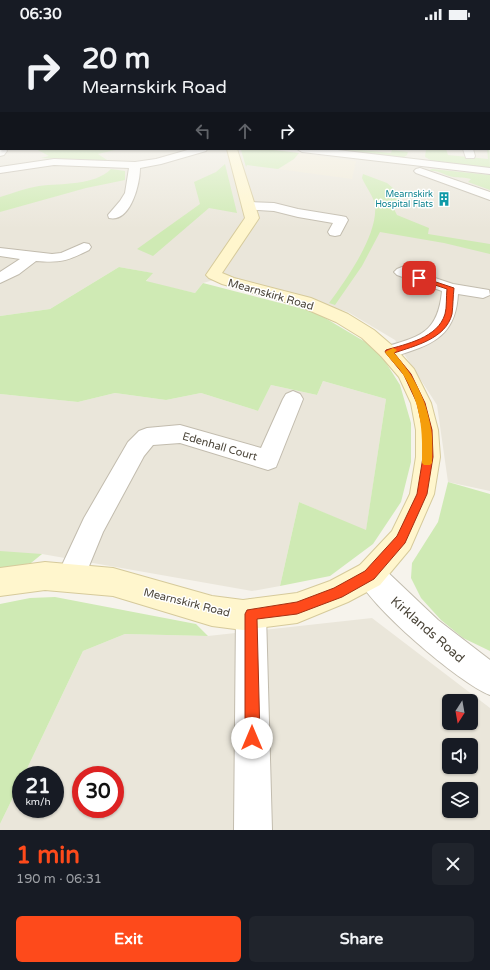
<!DOCTYPE html>
<html lang="en">
<head>
<meta charset="utf-8">
<style>
  :root { --surface:#171b24; --page:#20242c; --text:#f1f3f6; --muted:#9ea1a6; --accent:#fe4a1b }
  body { margin:0; font-family:"Varela Round",sans-serif; background:var(--page); color:var(--text); height:100vh; display:flex; flex-direction:column; font-size:15px; white-space:nowrap }
  * { box-sizing:border-box; margin:0 }
  p { font-size:13px; color:var(--muted) }
  .icon { flex:none; width:22px; height:22px; fill:none; stroke:currentColor; stroke-width:2; stroke-linecap:round; stroke-linejoin:round }
  .map { position:relative; height:802px; overflow:hidden }
  .sheet { display:flex; flex-direction:column; background:var(--surface); flex:1 }
  .sheet>* { flex:none }
  .top-card { position:absolute; left:0px; top:0px; width:490px; height:122px; box-shadow:0 1px 3px #0004; background:#171b24; color:var(--text); overflow:hidden }
  .needle { width:26px; rotate:191deg }
  .tools { position:absolute; left:442px; top:666px; display:grid; gap:8px }
  .tools a { display:grid; place-items:center; width:36px; height:36px; border-radius:6px; background:var(--surface); box-shadow:0 1px 3px #0004; font-size:20px }
  .speed { position:absolute; left:12px; top:738px; display:flex; gap:8px; font-size:20px; font-weight:700; text-align:center }
  .speed>* { display:grid; place-content:center; width:52px; height:52px; border-radius:50%; background:var(--surface); box-shadow:0 1px 3px #0004; line-height:1 }
  .speed small { font-size:10px; font-weight:400 }
  .speed .limit { border:6px solid #d22; background:#fff; color:#111 }
  .pin { position:absolute; display:grid; place-items:center; width:34px; height:34px; color:#fff; margin:-17px; border-radius:8px; box-shadow:0 2px 6px #0006 }
  .me { position:absolute; width:44px; margin:-22px; rotate:0deg; stroke-linejoin:round; filter:drop-shadow(0 0 3px #0008) }
  .turn { display:flex; align-items:center; gap:14px; height:84px; padding:0 16px; font-size:18px }
  .turn .icon { width:52px; height:52px; stroke-width:2.5 }
  .turn b { display:block; font-size:28px; line-height:34px }
  .lanes { display:flex; align-items:center; height:38px; padding:0 16px; background:#0003; justify-content:center; gap:20px; direction:ltr }
  .lanes .off { opacity:.35 }
  .round { display:grid; place-items:center; flex:none; width:42px; height:42px; border-radius:6px; background:var(--page) }
  .head { display:flex; align-items:center; justify-content:space-between; height:68px; padding:0 16px }
  h1 { font-size:24px; font-weight:700; line-height:30px; color:var(--accent) }
  .cta { display:flex; gap:8px; margin-top:auto; padding:8px 16px }
  .cta a { flex:1; height:46px; border-radius:6px; background:var(--accent); color:#fff; font-size:16px; font-weight:700; line-height:46px; text-align:center }
  .cta a+a { background:var(--page); color:var(--text) }
  .status { display:flex; justify-content:space-between; align-items:center; height:28px; padding:0 20px; background:var(--surface); direction:ltr }
  .status svg { height:11px; fill:currentColor }
  .map>svg:first-child { display:block }
</style>
</head>
<body>
<div class="status"><b>06:30</b><svg viewBox="0 0 49 12"><path d="M0 12V9h3v3zM5 12V6h3v6zM10 12V3h3v9zM15 12V0h3v12zM26 1h20v11H26zM47 4h2v5h-2z"/></svg></div>
<div class="map">
<svg width="490" height="802" viewBox="0 0 490 802">
  <rect width="100%" height="100%" fill="#f6f3ec"/>
  <path fill="#eae6da" fill-rule="evenodd" d="M0,112L1,121H269L318,127L322,121H489L490,113V463L448,454L437,377L395,312L348,284L228,248L203,255L195,265L146,254L152,245L119,239L50,281L0,288Z
    M323,353L386,371L366,503L299,474L280,558L252,563L42,526L0,533V366L78,374L115,365L166,372L201,365L258,383L271,357L317,367Z
    M372,590L490,680V802H0V796L21,753V781H55V747H24L83,623L125,606L208,608ZM449,673H471V695H449ZM449,717H471V739H449ZM81,747H115V781H81ZM449,761H471V783H449Z"/>
  <path fill="#efe9d6" d="M299,125L356,133L352,151L278,141L294,131Z"/>
  <path fill="#cfeab4" d="M489,89L490,141L436,135L425,129L426,121H446L448,127L488,131L487,121H489Z
    M36,121H119L98,126L110,134L41,130L49,128Z
    M247,121H264L299,125L294,131L278,141L247,137L246,139L241,122Z
    M320,121H352L391,125L392,122L408,124L407,127L404,129H395Z
    M225,136L237,185L209,180L153,228L137,221L200,176L194,154L216,144Z
    M111,141L125,143V152L86,160L0,184V169C13,165 26,160 39,158C62,155 94,158 111,141Z
    M432,141L490,147V162L468,154L471,151C464,149 460,150 454,149C445,148 438,141 428,143Z
    M363,146L387,155L400,166L394,181L397,187L429,200L428,206L490,216V226L444,215L380,204L362,238L335,277L329,275C346,252 378,207 375,178C374,169 366,159 362,150Z
    M119,239L153,245L146,253L195,265L203,255L315,284L367,315L383,330L400,357L411,395V434L401,474L373,516L330,548L280,558L299,474L366,502L386,371L323,353L317,367L271,357L258,383L201,365L166,372L115,365L78,374L0,366V288L50,281Z
    M448,454L490,466V623L463,610L441,592L421,570L411,550L412,535L438,494Z
    M0,523L42,526L31,535L0,542Z
    M55,569L196,596L208,608L125,606L83,623L24,747H21V753L0,796V576L30,570Z"/>
  <g fill="none" stroke-linecap="round" stroke-linejoin="round">
    <defs>
      <path id="street" d="M0,120L6,121L7,123L4,127L0,128Z
        M191,121H207L206,123L161,136L140,140C140,155 131,195 109,190L108,187L120,173L125,165L129,140L54,137L0,145V139L54,131L135,134L156,131Z
        M297,121H329L490,140V146L302,124Z
        M463,121H473L475,128L474,130H466Z
        M420,140L490,164V172L416,145L414,143L416,141Z
        M248,174L274,175L298,181L341,188L346,189L348,192L340,207L335,208L330,207L328,204L333,195L298,189L274,183L244,181L242,178L244,175Z
        M84,215L89,216L91,219L89,222C67,233 61,235 36,233L19,246L0,255V244L20,231L0,228V220L52,226L61,225Z
        M402,239L453,256L489,262L490,267L483,270L458,266C456,301 440,314 408,324C399,327 391,331 381,328L379,324L381,320C419,309 438,306 442,263L397,247L394,244L397,241Z
        M293,363L300,366L303,371L276,439L268,442L180,415L153,417L144,428L103,504L80,560L70,564L60,560L56,550L84,490L128,414L139,403L147,400L180,397L261,420L283,371L286,366Z
        M370,533L380,537L438,592L490,632V667C459,655 368,577 356,547L360,537Z
        M251,571L262,575L266,586L272,802H234L236,586L240,575Z"/>
      <path id="secondary" d="M0,98H1V104H0Z
        M227,121H237L259,190L222,245L234,250L311,270L348,286L374,302L395,320L414,341L431,375L438,402L440,429L434,466L410,521L380,557L348,574L297,595L243,602L212,598L113,568L45,562L0,568V540L45,534L113,540L212,568L243,572L297,565L330,553L360,537L392,503L410,466L416,429V402L411,375L399,349L381,328L362,310L336,294L299,278L222,256L209,250L206,247L245,190Z"/>
    </defs>
    <use href="#street" stroke="#c2bcae" stroke-width="2"/>
    <use href="#secondary" stroke="#d6ca9b" stroke-width="2"/>
    <use href="#street" fill="#fff" fill-rule="evenodd"/>
    <use href="#secondary" fill="#fff6cd" fill-rule="evenodd"/>
  </g>
  <linearGradient id="sky" x2="0" y2="1"><stop stop-color="#8ebfec"/><stop offset="0.44" stop-color="#fbfaf6"/><stop offset="1" stop-color="#fbfaf6" stop-opacity="0"/></linearGradient>
  <rect width="490" height="201" fill="url(#sky)"/>
  <path fill="#fe4a1b" stroke="#a53012" d="M417,249H421L454,260C453,269 453,278 452,286C446,311 414,318 394,325L411,346L425,375L432,402L433,429L427,466L405,515L374,551L342,569L297,586L257,591L260,710L257,715L252,717L247,715L245,710V586L247,582L297,574L334,560L365,543L397,508L417,466L423,429V402L417,375L404,347L385,324L386,322C406,316 438,310 445,286C447,279 446,269 447,261L417,251Z"/>
  <path fill="#f59e0b" d="M393,320L397,322L394,325C414,348 426,370 431,401C433,411 432,424 432,435L430,437H424L422,435C423,403 421,376 404,348C399,339 390,332 385,324Z"/>
  <defs>
    <symbol id="building-bare" viewBox="-9 -9 18 18"><path d="M-4-6H4V6H1V3H-1V6H-4ZM-2.5-4.3h1.7v1.8h-1.7ZM.8-4.3h1.7v1.8H.8ZM-2.5-1h1.7V.8h-1.7ZM.8-1h1.7V.8H.8Z" fill="#0f9aa8" stroke="#fff" stroke-width="2.5" paint-order="stroke"/></symbol>
  </defs>
  <g fill-rule="evenodd">
    <use href="#building-bare" x="434" y="161" width="20" height="20"/>
  </g>
  <g text-anchor="middle" stroke-width="3" stroke-linejoin="round" paint-order="stroke">
    <g font-size="9" fill="#0d838f" stroke="#fff" text-anchor="end">
      <text x="433" y="169">Mearnskirk<tspan x="433" dy="10">Hospital Flats</tspan></text>
    </g>
    <g font-size="11" fill="#4b4539" stroke="#fff">
      <text transform="translate(271 266) rotate(16)" y="4">Mearnskirk Road</text>
      <text transform="translate(220 418) rotate(16)" y="4">Edenhall Court</text>
      <text transform="translate(187 574) rotate(14)" y="4">Mearnskirk Road</text>
    </g>
    <g font-size="13" fill="#4b4539" stroke="#fff">
      <text transform="translate(428 601) rotate(41)" y="5">Kirklands Road</text>
    </g>
  </g>
</svg>
<div class="tools">
<a><svg class="needle" viewBox="-14 -14 28 28"><path d="M0-13l5 13h-10z" fill="#e53935"/><path d="M0 13l5-13h-10z" fill="#9ea1a6"/></svg></a>
<a><svg class="icon" aria-label="sound" viewBox="0 0 24 24"><path d="M4 9h4l5-4v14l-5-4H4zM17 9q2 3 0 6"/></svg></a>
<a><svg class="icon" aria-label="layers" viewBox="0 0 24 24"><path d="M12 4l9 5-9 5-9-5zM3 14l9 5 9-5"/></svg></a>
</div>
<div class="speed"><div>21<small>km/h</small></div><div class="limit">30</div></div>
<div class="pin" style="left:419px;top:250px;background:#d93025"><svg class="icon" aria-label="arrive" viewBox="0 0 24 24"><path d="M6 21V4h12l-3 4 3 4H6"/></svg></div>
<svg class="me" style="left:252px;top:710px" viewBox="-20 -20 40 40"><circle r="19" fill="#fff"/><path d="M0-13L10 11 0 6-10 11z" fill="#fe4a1b"/></svg>
<div class="top-card">
<div class="turn"><svg class="icon" aria-label="right" viewBox="0 0 24 24"><path d="M7 20v-9h11M14 6l5 5-5 5"/></svg><div><b>20 m</b>Mearnskirk Road</div></div>
<div class="lanes"><svg class="icon off" aria-label="left" viewBox="0 0 24 24"><path d="M17 20v-9H6M10 6l-5 5 5 5"/></svg><svg class="icon off" aria-label="ahead" viewBox="0 0 24 24"><path d="M12 20V5M6 11l6-6 6 6"/></svg><svg class="icon" aria-label="right" viewBox="0 0 24 24"><path d="M7 20v-9h11M14 6l5 5-5 5"/></svg></div>
</div>
</div>
<section class="sheet">
<div class="head"><div><h1>1 min</h1><p>190 m · 06:31</p></div><a class="round"><svg class="icon" aria-label="close" viewBox="0 0 24 24"><path d="M6 6l12 12M18 6L6 18"/></svg></a></div>
<div class="cta"><a>Exit</a><a>Share</a></div>
</section>
</body>
</html>
